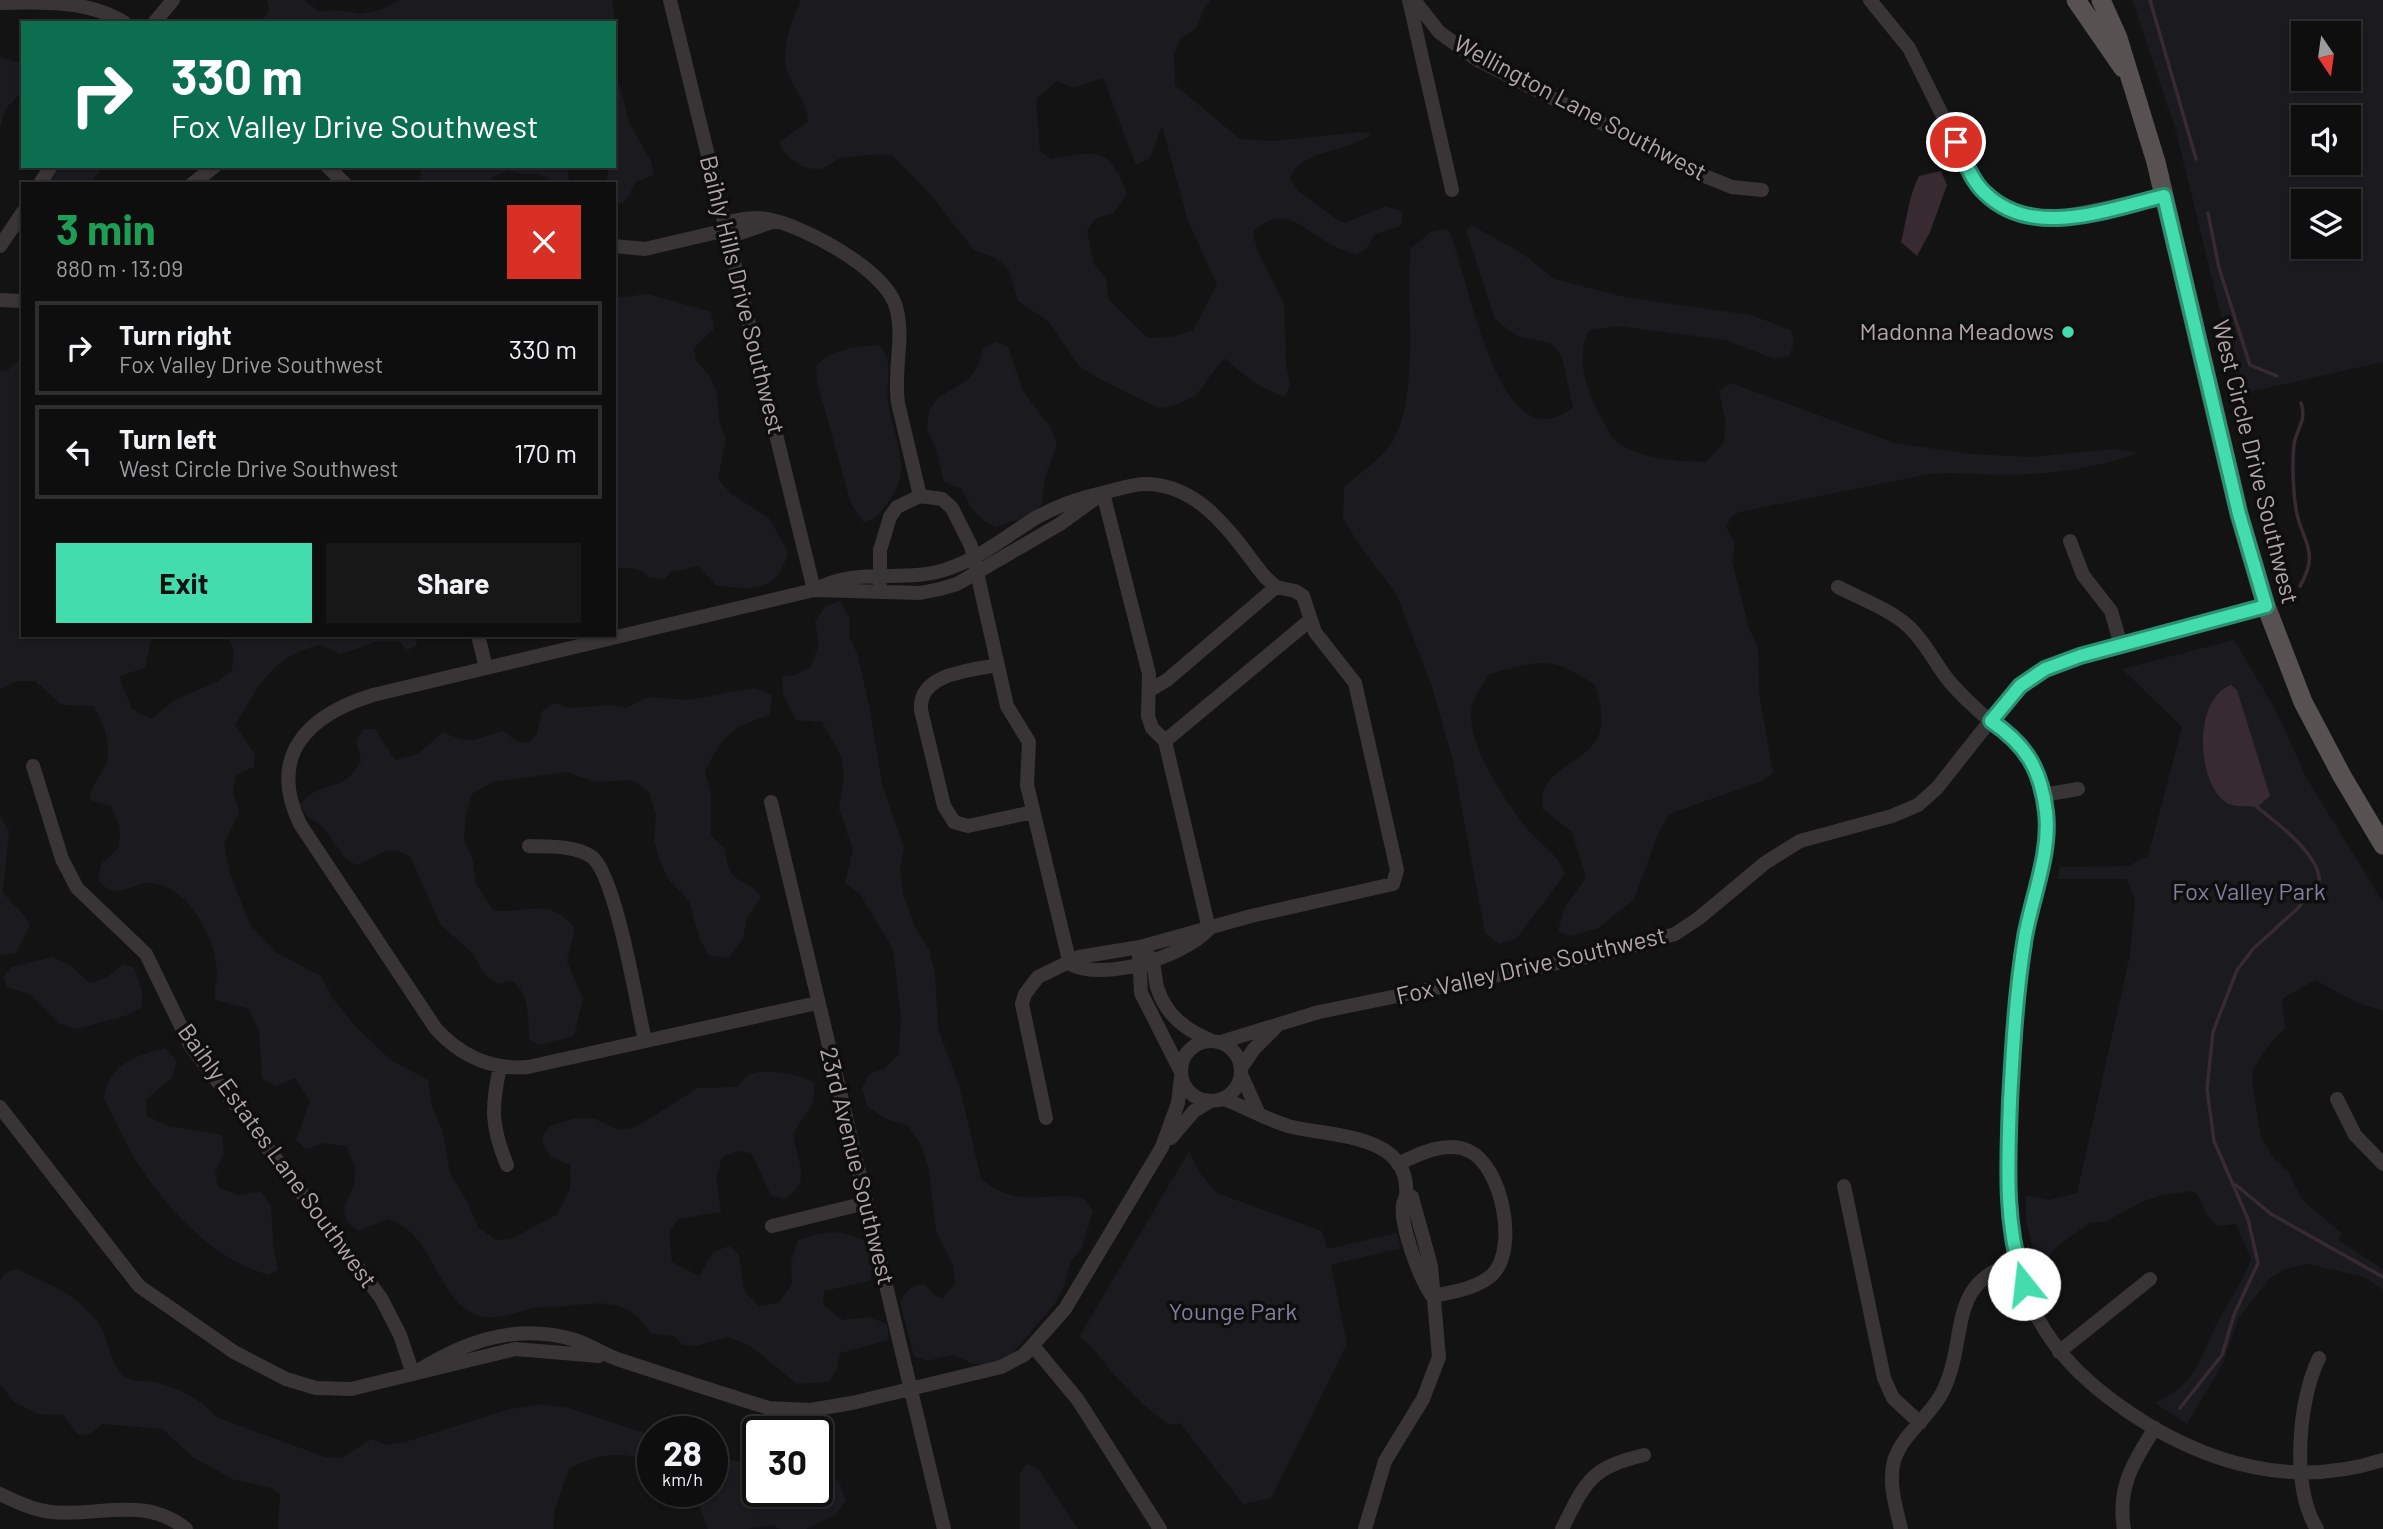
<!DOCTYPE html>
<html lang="en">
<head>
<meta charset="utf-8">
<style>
  :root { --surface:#0f0e0e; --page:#181717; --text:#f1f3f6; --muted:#9b9c9e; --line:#2f2e2e; --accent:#43dcac }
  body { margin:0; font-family:Barlow,sans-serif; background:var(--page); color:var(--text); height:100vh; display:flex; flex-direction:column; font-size:26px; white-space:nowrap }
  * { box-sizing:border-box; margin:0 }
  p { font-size:23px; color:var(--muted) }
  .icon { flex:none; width:38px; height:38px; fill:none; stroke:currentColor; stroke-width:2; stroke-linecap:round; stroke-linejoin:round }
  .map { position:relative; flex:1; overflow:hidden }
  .sheet { position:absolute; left:21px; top:182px; width:595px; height:455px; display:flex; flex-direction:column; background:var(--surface); border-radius:0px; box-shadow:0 2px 5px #0004,0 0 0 2px var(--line) }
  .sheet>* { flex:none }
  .banner { position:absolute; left:21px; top:21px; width:595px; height:147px; border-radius:0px; box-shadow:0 2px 5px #0004,0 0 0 2px var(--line); background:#0b6e4f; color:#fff; overflow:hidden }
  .needle { width:46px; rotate:167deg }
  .tools { position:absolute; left:2291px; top:21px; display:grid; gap:14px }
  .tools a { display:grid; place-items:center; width:70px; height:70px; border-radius:0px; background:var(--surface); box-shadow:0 2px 5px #0004,0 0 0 2px var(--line); font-size:35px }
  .speed { position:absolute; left:637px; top:1416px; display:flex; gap:14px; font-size:35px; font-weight:700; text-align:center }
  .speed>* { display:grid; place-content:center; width:91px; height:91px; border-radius:50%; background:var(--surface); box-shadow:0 2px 5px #0004,0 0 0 2px var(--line); line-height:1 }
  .speed small { font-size:18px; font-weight:400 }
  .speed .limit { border:4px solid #111; border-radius:10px; background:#fff; color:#111 }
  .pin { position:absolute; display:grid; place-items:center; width:60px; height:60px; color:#fff; margin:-30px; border:4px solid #fff; border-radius:50%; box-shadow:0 2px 7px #0007 }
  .me { position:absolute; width:77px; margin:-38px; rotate:344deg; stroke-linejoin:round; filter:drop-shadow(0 0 5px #0008) }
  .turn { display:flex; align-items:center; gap:24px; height:147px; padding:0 35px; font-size:32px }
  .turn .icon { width:91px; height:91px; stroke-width:2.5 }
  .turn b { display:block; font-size:49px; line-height:60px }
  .round { display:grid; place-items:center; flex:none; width:74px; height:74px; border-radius:0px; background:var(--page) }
  .head { display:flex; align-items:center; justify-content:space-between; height:119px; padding:0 35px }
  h1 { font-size:42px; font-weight:700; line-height:52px; color:#1e9e55 }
  .cta { display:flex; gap:14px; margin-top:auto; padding:14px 35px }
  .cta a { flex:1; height:80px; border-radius:0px; background:var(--accent); color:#111; font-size:28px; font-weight:700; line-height:80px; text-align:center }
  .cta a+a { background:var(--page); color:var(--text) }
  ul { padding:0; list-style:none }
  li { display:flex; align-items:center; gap:21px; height:94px; margin:0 14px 10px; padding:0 21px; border:4px solid var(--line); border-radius:0px }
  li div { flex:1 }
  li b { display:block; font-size:26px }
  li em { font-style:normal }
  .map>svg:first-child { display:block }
</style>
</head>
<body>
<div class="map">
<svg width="2383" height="1529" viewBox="0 0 2383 1529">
  <rect width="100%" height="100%" fill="#141313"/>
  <path fill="#1b1a1f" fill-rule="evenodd" d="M267,0H304L320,12C334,9 341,11 355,13C370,15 387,7 400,0H612L615,24L261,23L269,10Z
    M799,0H1211L1204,8L1197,27L1180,39L1174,54L1175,85L1240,139L1273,141L1362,132L1372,134C1348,153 1302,148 1290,178L1298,191L1339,221L1345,223L1385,206L1403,212L1401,226L1375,234L1366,249L1355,255C1345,250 1334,247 1325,241C1297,223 1283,206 1253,231L1257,250L1284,304L1286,365L1290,384L1285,397C1259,388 1244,375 1224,358L1196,395L1176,405L1158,408L1102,380L1079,366L1048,321L1018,301L1009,270L996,258L974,250L931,195L892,155C875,154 859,155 842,158C834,159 830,166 823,168C805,173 784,157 779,142L808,122C808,100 787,83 785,61C784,43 792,19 800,3ZM1103,78L1136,165L1150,158L1162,126L1187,218L1217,285L1193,330L1173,337L1148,338L1108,299L1107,280L1094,264L1087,231L1096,218L1114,213L1127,193C1107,144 1098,152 1051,159L1040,151L1036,99L1057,81L1074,88Z
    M2132,0H2383V362L2240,394L2176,131ZM2303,33H2348V79H2303ZM2303,117H2348V163H2303ZM2303,201H2348V247H2303Z
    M0,57L23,64V91L6,108L0,128Z
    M614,82L620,86L629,122L651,161L654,175L636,182L624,203H614V184H606L609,166H614Z
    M60,166H104L89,184H50Z
    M421,166H568L569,182C555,186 549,176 536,174C523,173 523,176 508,170L491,178L489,184H420Z
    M1473,226L1523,254L1554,279L1629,298L1751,315L1791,330L1794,343L1789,356L1774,359L1726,340L1617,326L1590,330C1572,358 1590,400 1606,426C1609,431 1612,440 1618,443C1644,460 1676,461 1706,462L1724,442L1725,419L1719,391L1731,383L1894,443L1972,454L2031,457L2114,449L2139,453C2105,465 2068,472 2032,474C1998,477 1964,471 1929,474L1739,512L1730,518L1726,527L1735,543L1732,561L1749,628L1758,648L1759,693L1773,773L1762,781L1669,814L1657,836L1634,900L1598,928L1571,936L1558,932L1564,908L1586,878L1572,832L1543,809C1536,769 1581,767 1597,739C1606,722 1600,702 1595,685C1550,654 1540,661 1489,674C1484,683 1477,693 1473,702C1461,739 1508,806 1531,833C1547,851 1555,850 1565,874L1516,939L1499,944L1485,933L1452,757L1431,684L1396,593L1361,548L1343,518L1344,487C1358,475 1376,462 1388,448C1422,404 1405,303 1411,248L1431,232L1448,229C1467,266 1497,471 1573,407L1562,357L1551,343L1517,336L1495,319L1466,230Z
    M649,294L711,312L714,329L694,348L696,361L709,375L717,393L719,420L726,439L718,479L731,494L769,518L788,552C778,592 752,591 716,585L698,566L671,572L664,579L650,578C639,568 630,566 614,569V298Z
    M997,342L1008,347L1023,391L1051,428L1057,445L1045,478L1042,504L1032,515L996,527C977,518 970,508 962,489L944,482L936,449L927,429L929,410L938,398L970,378L979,364L983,348Z
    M879,345C895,362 885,380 888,401C893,440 915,469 888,502C880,513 877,518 864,522L851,504L817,382L816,366C834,348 855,347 879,345Z
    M19,360H23V635H148L151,640L145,668L119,676L132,709L151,719L178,698L217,682L232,670L234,651L228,635H418L416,646L407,650L399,641H378L341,654L320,645C270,657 261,684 235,725L255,755L254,767L236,775L233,791L239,813L224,844L230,874L251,927L277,953L321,976L333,999L357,1028L391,1060L428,1080L432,1107L442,1129L450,1173L469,1205L478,1227L496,1240L511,1239L558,1214L570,1188L571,1165C554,1159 545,1156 542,1137L550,1126L576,1118L595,1119L619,1130L636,1127L698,1088L737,1087C740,1084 744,1077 749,1075C764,1067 801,1074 815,1083L813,1102L793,1134C797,1162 813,1182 784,1199L771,1195L751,1153L736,1151L722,1158L716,1178L721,1212L678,1219L669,1233L672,1262L699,1276L713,1252L729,1246L739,1255L744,1291L759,1306L779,1303L792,1284L791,1262L798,1240C831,1230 840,1228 871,1245L874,1265L870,1281L824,1291L823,1305L843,1320L869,1317L887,1324L889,1340L840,1353L837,1369L829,1382L797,1384L749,1345L728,1337L697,1346L683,1345L674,1336L651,1334C629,1298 604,1302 566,1306C556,1307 545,1306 534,1308C519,1311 501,1319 486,1317C436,1310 439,1235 388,1219L358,1231C327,1208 358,1198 355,1172C355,1164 349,1155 347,1146L324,1143L306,1149L296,1140L310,1101L295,1078L275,1086L262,1078L259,1031L249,1009L216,1000C213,989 217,984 217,974C217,965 214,950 211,942C201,916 181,887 152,883C130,881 119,904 98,880L101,864L119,847L120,828L111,806L90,800C91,785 96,783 103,770C115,749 104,725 94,706L62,705L35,681H17L0,689V370L7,371Z
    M840,601L849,617V636L858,656L870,710L882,784L904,848L900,868L903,894L916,929L929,949L935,974L938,1029L959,1085L981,1178C1016,1210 1043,1191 1083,1198L1093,1211L1081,1250L1071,1260L1065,1284L1055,1304L1007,1359L989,1365L974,1364L952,1355L927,1361L914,1356L900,1303C906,1291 910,1285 925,1284L934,1295L942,1299L955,1283L953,1265L936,1231L929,1171L922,1146L907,1125L886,1119L867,1106L862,1088L869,1074L884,1069L899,1054L901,1017L893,949L859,893L845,883L853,850L839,808L844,777L841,756L822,722L796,720L783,694L782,676L795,675L811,667L819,644L815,621L826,606Z
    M2234,640L2275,709L2307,779L2383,902V1011L2358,1003L2315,980L2282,999L2285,1028L2264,1051L2253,1071L2252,1082L2261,1137L2273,1157L2288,1172L2303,1201L2342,1233L2338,1240L2383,1269V1290L2364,1277L2307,1264L2285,1269L2269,1279L2239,1318L2222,1365L2187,1424L2155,1403C2202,1380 2198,1358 2220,1318C2231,1298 2243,1281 2251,1259L2236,1224L2217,1226L2207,1215L2197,1194L2192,1191L2163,1195L2141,1202L2105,1222H2091L2056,1247L2039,1271L2026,1221V1195L2049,1200L2077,1193L2130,955L2135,901L2127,879H2057L2060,867L2128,866L2148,856L2182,727L2122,669Z
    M755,688L772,695L770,715C730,728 724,734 705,771L711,795V836L725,849C729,890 746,874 761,897L747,917L743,939L728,958L709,955L700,940L689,901L669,880L660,861L654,841L656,815L649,791L631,780L595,782L567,772L492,782L472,794L465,819L464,840L473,860L476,884L493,910C527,915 549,895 575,929L567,961L583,999L574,1036L538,1045L529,1039C528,1016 530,994 511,980L498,984L485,975L474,955L440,924L410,856C382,843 382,856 357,865L346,859L321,825L306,815L300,805C321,777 343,797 361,760L356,741L363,729H375L395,760L418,754L443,732C474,747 474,738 503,731L518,742L528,743L537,734L542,711L554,703L571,708L612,705L626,708L648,697L688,700Z
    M0,816L9,831L3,892C12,905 23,910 30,925L16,953L0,955Z
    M52,957L70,965L90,983L106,978L123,964L134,967L142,991V1007L125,1016L77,1029L60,1024L31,995L7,987L3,977L12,967Z
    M165,1048L177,1061L172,1078L146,1099L147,1116L168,1126L222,1135L224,1153L215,1173L218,1187L238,1195L260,1192L271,1205L273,1245L278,1270L269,1275C215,1260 173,1215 142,1170C127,1149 117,1122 104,1099C107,1065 137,1055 165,1048Z
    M1189,1151L1200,1173L1217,1193L1322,1231L1327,1249L1397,1233L1401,1248L1331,1265L1347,1344L1271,1498L1243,1504L1180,1423L1170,1425C1145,1409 1124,1386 1105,1364C1095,1352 1093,1345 1079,1337Z
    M17,1269C52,1287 70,1289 97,1321C110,1336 109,1372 130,1379C137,1382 145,1380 152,1382C175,1386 202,1399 216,1417L325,1457L342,1458L372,1439L386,1445L405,1442L510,1409L543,1404L569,1408L653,1436V1462C624,1450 596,1454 569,1469L555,1509L553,1529H278L280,1495L272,1488L232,1479L216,1470L194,1458L162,1429L102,1424L91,1434L78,1435L63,1415L38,1414L14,1402L0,1384V1280L5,1273Z
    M712,1455L758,1466V1491H817V1483L831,1478L839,1481L846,1501L835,1515L806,1529H781L771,1525L747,1529H708L698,1503L685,1491H712Z
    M1026,1464L1038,1469L1078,1529H1020V1474Z"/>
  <path fill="#372b31" d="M1941,171L1947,185L1930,232L1917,256L1901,242C1907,219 1908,198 1919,176Z
    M2231,685L2237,690L2270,796L2257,807C2249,806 2236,807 2229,804C2196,788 2192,698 2231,685Z"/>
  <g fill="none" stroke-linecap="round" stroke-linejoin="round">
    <path stroke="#372b31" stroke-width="3.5" d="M2150,0L2196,159
      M2208,213L2219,268L2250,365L2277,376
      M2300,586C2321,550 2301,541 2296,509C2293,490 2292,463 2294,444C2297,428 2307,420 2301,403
      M2236,1185L2271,1214L2383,1277
      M2180,1408L2222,1355L2234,1315L2258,1263L2248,1219L2214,1141L2207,1089L2213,1032L2237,970L2253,949L2297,909L2319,883C2323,857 2275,821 2257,807"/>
    <path stroke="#393435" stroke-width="14" d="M670,0L814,590
      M1409,0L1452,190
      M1414,0L1439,32L1476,59L1707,177L1732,187L1762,190
      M1870,0L1909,48L1971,173L1985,193L2001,205L2035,218H2055L2164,196
      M0,3C41,2 90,0 125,23
      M154,23L173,0
      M327,166L345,184
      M40,184L51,166
      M192,184L215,166
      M724,223C738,220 752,216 767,219C803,225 886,270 896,307C905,339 893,370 898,403L920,496
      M728,237L775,221
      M0,246L23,212
      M614,246L645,249L726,230
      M0,300L23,301
      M1103,493L1149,674L1148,716L1152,728L1165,741L1209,929
      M2070,541L2083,575L2111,611L2121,645
      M880,583V550L890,517L897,507L920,496L942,499L952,508L971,546L1007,706L1029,742L1027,785L1070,964
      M1838,587C1861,599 1889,609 1908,626C1925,641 1935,664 1949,681C1961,695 1975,708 1989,720C2002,730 2018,737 2027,752C2034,763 2039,778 2042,792C2055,838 2034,886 2026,932C2016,991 2012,1051 2010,1111C2003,1260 2014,1344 2152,1427C2224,1469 2302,1486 2383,1460
      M815,590C858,565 905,585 950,568C983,556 1008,535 1037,517C1059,505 1078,498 1102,493C1117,490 1132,483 1149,484C1204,487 1234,538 1265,577L1276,587L1295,591L1303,596L1315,632L1355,683L1397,870L1393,884L1251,916L1140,947L1079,957L1038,977L1025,994L1022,1004L1046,1118
      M478,635L486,668
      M997,665C970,671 918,673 921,710L944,806L954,822L968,826L1033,812
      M1150,690L1167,680L1276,587
      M1165,741L1309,621
      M33,766L62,859L77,888L146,954L190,1045L381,1298L400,1335L413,1374
      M2043,795L2078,789
      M771,802L944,1529
      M529,846C548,847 575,845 592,857C616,876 637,1006 645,1041
      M1139,955L1141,993L1180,1070
      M1148,955C1156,964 1154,976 1157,987C1166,1016 1186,1030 1212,1041
      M1070,964C1104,982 1183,957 1209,929
      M817,1003L528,1067C491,1070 461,1056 436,1029L300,824C267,755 308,715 373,695L814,590L920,593L940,589L957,584L1060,524L1103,493
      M1181 1071a30 30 0 1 1 60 0a30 30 0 1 1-60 0Z
      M1221,1042L1319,1012L1611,952L1675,934L1699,918L1765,863L1800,841L1892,816L1918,805L1937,788L2009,697L2045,669L2080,656L2266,606
      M500,1067C491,1108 491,1126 507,1165
      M1241,1068L1254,1049L1279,1024
      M1241,1074L1258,1112
      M1224,1099C1245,1107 1266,1119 1288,1126C1328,1137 1411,1132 1406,1195C1406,1198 1403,1201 1403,1205C1400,1226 1420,1279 1432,1296
      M2337,1099L2355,1135L2383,1164
      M0,1107L139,1286L234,1352L286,1379L316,1388L351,1389L515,1349L599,1356
      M1171,1138L1194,1111L1209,1102
      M1398,1164C1418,1154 1447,1140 1469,1151C1502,1166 1519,1249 1492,1275C1476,1289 1452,1292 1432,1296
      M1844,1186L1884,1378L1893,1398L1920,1423
      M772,1226L866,1203
      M1034,1347L1078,1400L1160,1529
      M2059,1352L2150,1279
      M413,1374C462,1342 516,1322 575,1340C591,1345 604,1355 620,1360C669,1376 719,1393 769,1408L810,1410L852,1403L1001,1367L1024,1355L1065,1309L1162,1147L1178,1103L1181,1077
      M0,1494C16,1502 33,1510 51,1512C99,1517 144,1495 186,1529
      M1365,1529L1385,1461L1423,1399L1439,1357L1431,1266L1412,1197L1406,1195
      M1562,1529C1586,1481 1590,1468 1644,1455
      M1901,1529C1896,1507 1888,1483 1894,1461C1902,1434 1931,1416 1943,1391C1969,1338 1945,1282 2017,1262
      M2124,1529C2117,1488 2133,1462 2155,1428
      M2317,1529C2291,1487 2298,1401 2319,1358"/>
    <path stroke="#585152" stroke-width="19" d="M2076,0L2123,68
      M2101,0L2118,38L2156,162L2239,514L2266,606L2303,702L2342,776L2383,845"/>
  </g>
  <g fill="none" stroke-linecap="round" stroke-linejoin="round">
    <defs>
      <path id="route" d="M1956,142C1964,159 1971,180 1985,193C2033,240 2108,209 2164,196L2239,514L2266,606L2080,656L2045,669L2020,686L1991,721C2026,745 2041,769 2046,812C2051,853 2032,897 2025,937C2016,991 2013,1046 2010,1101C2008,1164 2004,1223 2024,1284"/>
    </defs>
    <use href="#route" stroke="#2c8f70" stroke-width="18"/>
    <use href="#route" stroke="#43dcac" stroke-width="12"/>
  </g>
  <circle fill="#43dcac" stroke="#0f0e0e" stroke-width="2.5" cx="2068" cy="332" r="7"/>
  <g text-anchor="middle" stroke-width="7" stroke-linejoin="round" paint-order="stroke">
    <g font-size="24" fill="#b3a6aa" stroke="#0f0e0e">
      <text transform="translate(1580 108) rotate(28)" y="8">Wellington Lane Southwest</text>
      <text transform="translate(742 295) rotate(76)" y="8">Baihly Hills Drive Southwest</text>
      <text transform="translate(2255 462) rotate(76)" y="8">West Circle Drive Southwest</text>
      <text transform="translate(1531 966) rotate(-13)" y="8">Fox Valley Drive Southwest</text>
      <text transform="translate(277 1156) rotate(54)" y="8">Baihly Estates Lane Southwest</text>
      <text transform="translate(857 1166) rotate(76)" y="8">23rd Avenue Southwest</text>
    </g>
    <g font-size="24" fill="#b3a6aa" stroke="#0f0e0e" text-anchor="end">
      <text x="2054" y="340">Madonna Meadows</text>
    </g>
    <g font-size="24" fill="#817f9c" stroke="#0f0e0e">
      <text x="2249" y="900">Fox Valley Park</text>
      <text x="1233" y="1320">Younge Park</text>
    </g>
  </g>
</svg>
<div class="tools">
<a><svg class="needle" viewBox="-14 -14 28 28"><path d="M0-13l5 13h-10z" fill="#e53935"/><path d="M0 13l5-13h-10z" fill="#9b9c9e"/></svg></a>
<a><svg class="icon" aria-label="sound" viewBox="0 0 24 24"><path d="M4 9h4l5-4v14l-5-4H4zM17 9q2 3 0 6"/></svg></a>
<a><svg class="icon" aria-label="layers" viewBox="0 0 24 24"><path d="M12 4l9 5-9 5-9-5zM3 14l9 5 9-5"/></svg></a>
</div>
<div class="speed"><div>28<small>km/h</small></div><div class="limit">30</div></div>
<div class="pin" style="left:1956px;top:142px;background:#d93025"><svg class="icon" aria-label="arrive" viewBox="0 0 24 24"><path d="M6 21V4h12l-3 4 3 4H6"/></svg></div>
<svg class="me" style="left:2024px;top:1284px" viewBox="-20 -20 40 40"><circle r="19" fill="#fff"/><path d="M0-13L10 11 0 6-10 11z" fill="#43dcac"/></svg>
<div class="banner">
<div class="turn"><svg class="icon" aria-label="right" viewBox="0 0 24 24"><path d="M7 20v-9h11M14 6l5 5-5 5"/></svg><div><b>330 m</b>Fox Valley Drive Southwest</div></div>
</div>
<section class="sheet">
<div class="head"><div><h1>3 min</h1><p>880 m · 13:09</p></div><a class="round" style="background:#d93025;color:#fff"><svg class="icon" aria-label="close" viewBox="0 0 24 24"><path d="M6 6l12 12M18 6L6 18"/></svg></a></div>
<ul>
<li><svg class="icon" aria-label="right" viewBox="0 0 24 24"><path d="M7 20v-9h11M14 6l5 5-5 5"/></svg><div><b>Turn right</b><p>Fox Valley Drive Southwest</p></div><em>330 m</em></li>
<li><svg class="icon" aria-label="left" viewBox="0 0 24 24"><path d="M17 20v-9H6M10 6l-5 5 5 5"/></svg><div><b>Turn left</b><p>West Circle Drive Southwest</p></div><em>170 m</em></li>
</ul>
<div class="cta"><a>Exit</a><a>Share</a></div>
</section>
</div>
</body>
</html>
